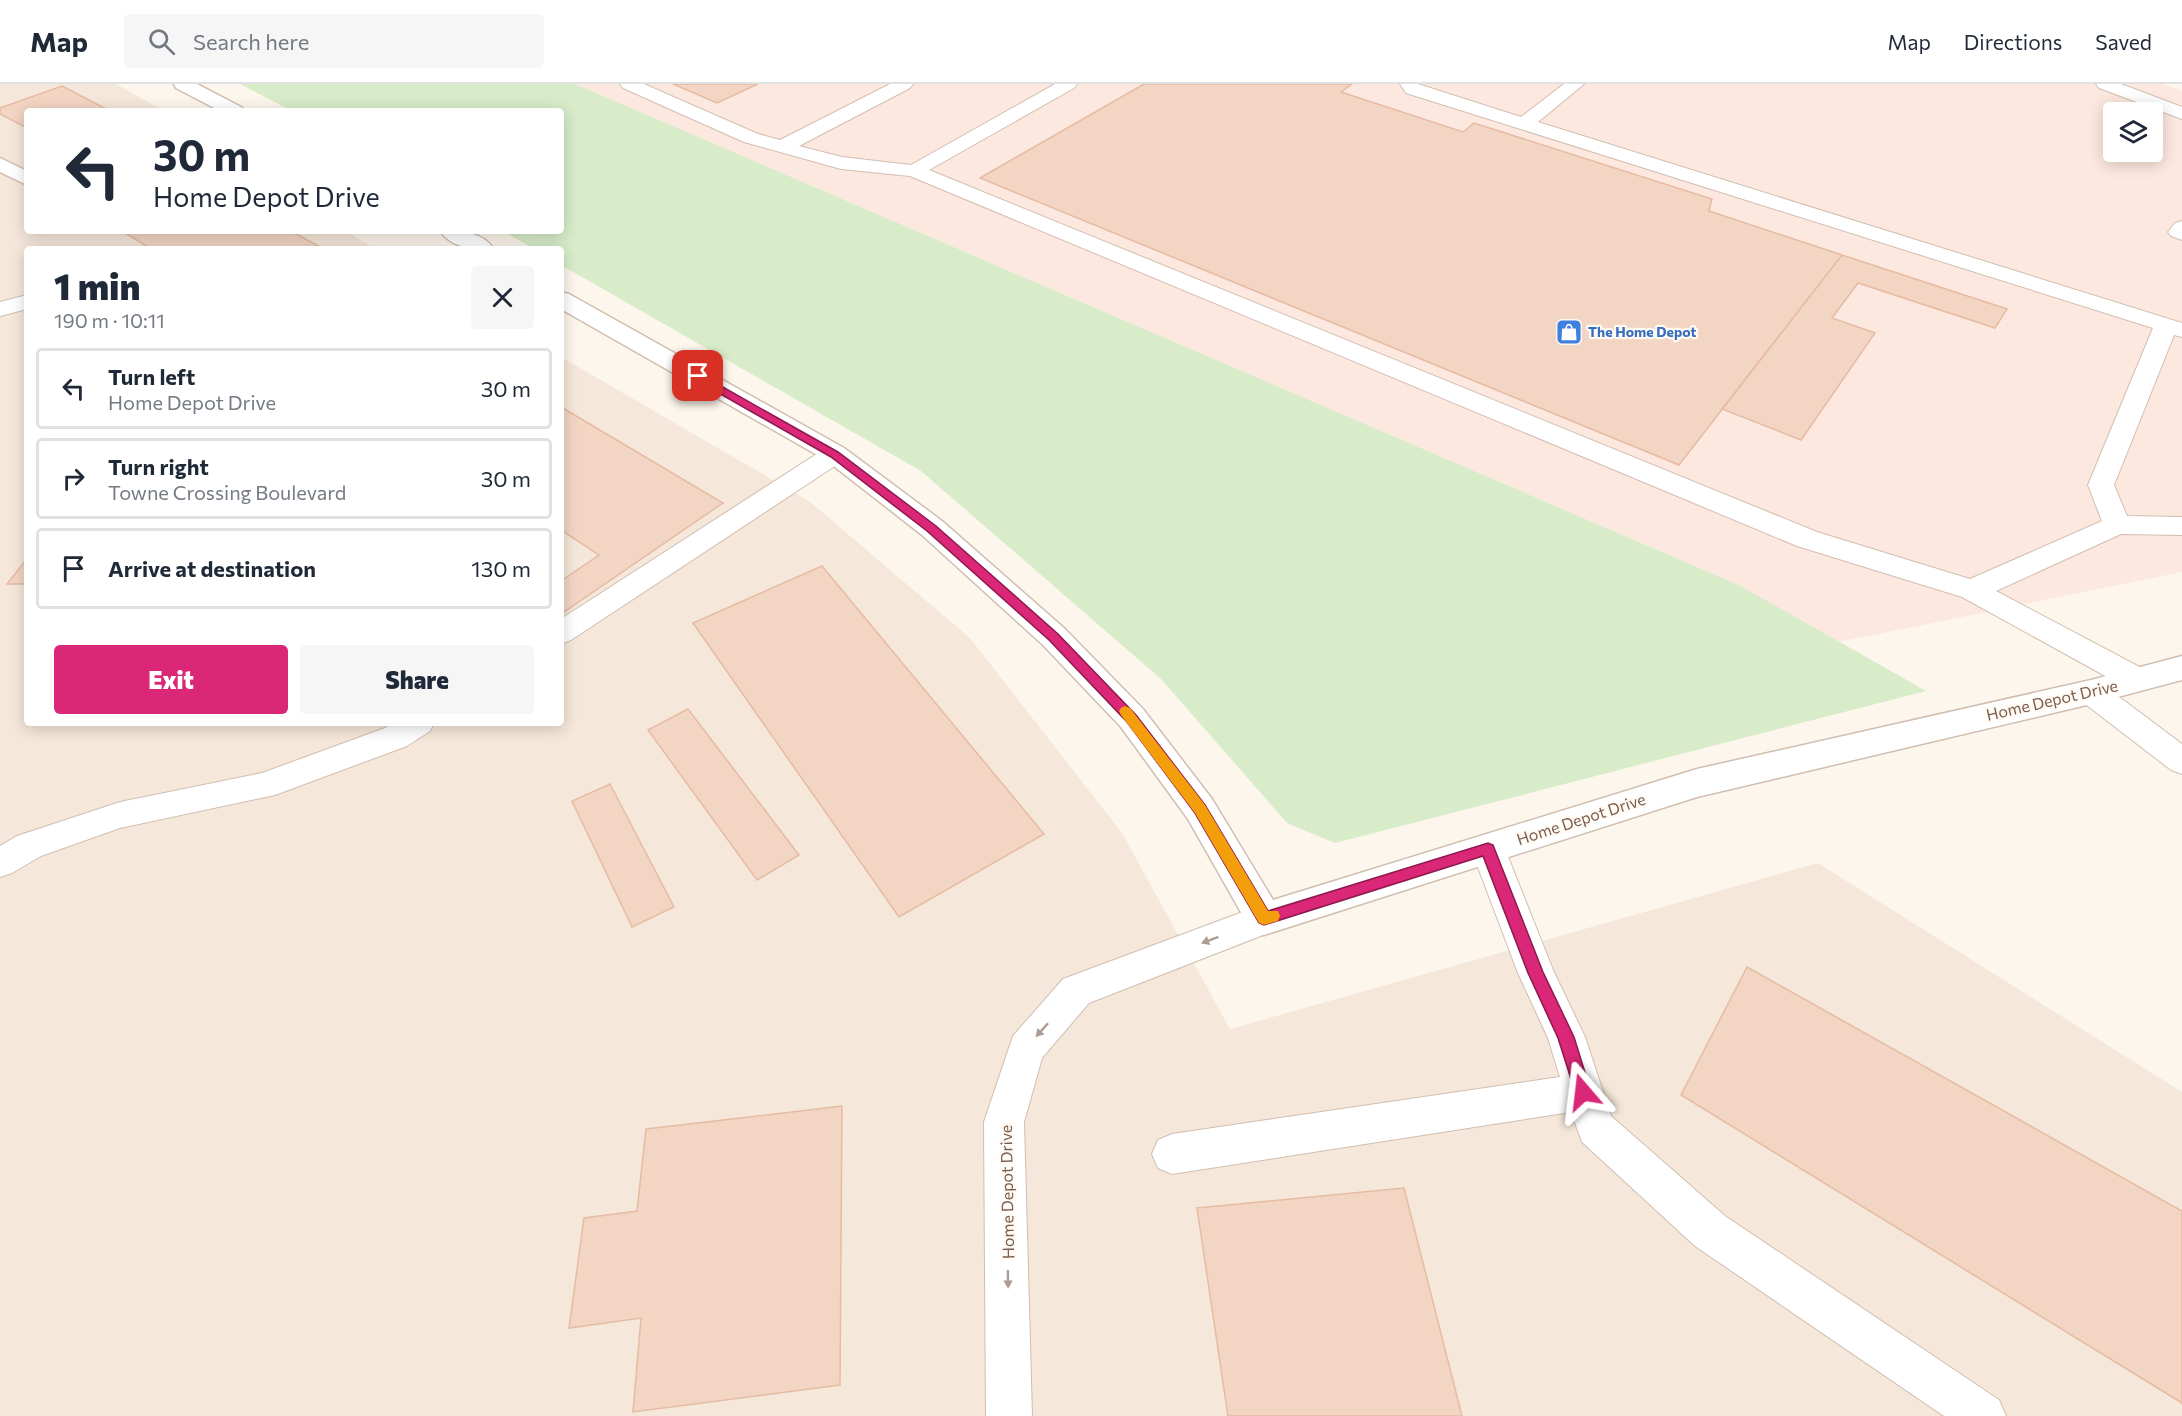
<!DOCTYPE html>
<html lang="en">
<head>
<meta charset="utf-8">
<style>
  :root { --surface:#fff; --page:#f6f6f7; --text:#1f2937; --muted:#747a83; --line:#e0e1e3; --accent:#db2777 }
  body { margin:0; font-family:Commissioner,sans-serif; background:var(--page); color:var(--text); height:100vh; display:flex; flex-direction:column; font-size:22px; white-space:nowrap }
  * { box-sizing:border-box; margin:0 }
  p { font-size:20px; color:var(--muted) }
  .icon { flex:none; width:33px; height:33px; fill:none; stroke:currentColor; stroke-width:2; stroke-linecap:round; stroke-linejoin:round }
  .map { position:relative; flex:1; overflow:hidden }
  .sheet { position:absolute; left:24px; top:162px; width:540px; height:480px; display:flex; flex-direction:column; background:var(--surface); border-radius:6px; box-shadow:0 3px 15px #0003 }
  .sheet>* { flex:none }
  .top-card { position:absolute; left:24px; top:24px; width:540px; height:126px; border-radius:6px; box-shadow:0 3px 15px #0003; background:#fff; color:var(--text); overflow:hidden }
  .tools { position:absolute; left:2103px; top:18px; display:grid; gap:12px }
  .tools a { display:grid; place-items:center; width:60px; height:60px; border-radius:6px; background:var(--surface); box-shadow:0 3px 15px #0003; font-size:30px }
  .pin { position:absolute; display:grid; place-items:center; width:51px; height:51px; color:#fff; margin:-26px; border-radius:12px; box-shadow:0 3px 9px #0006 }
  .me { position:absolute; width:66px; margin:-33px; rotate:343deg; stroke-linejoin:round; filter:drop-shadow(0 0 4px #0008) }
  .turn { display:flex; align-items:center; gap:21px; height:126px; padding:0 30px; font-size:27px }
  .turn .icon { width:78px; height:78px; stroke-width:2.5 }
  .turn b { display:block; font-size:42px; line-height:51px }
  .round { display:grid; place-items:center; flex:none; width:63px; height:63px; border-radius:6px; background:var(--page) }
  .headline { display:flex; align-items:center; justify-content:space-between; height:102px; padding:0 30px }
  h1 { font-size:36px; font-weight:800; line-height:45px }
  .primary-button { display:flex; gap:12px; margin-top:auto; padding:12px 30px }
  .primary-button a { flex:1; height:69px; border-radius:6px; background:var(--accent); color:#fff; font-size:24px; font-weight:800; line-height:69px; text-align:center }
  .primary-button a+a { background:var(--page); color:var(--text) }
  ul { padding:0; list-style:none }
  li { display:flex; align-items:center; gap:18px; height:81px; margin:0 12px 9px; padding:0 18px; border:3px solid var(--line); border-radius:6px }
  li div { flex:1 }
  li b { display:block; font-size:22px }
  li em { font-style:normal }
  header { display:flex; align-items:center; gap:36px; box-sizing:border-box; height:84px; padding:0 30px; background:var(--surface); border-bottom:2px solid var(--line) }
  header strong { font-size:28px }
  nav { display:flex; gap:33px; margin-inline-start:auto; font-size:21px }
  .search { width:420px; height:54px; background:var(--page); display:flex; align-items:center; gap:15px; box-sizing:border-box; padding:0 21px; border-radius:6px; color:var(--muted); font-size:22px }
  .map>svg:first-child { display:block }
</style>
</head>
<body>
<header>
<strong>Map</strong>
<div class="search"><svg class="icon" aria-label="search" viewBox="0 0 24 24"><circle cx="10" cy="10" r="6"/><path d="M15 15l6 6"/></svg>Search here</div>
<nav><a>Map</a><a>Directions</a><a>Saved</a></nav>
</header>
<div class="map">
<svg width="2182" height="1332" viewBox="0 0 2182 1332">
  <rect width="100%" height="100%" fill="#fdf6ec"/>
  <path fill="#f5e8da" d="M0,0H116L164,27H27V147H345L376,165H27V639H561V273L809,417L970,554L1122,749L1230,945L1818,779L2182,1008V1332H0Z"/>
  <path fill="#fde8e0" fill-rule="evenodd" d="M575,0H2162L2182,7V488L1839,558L1739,501ZM2114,28H2152V68H2114Z"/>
  <path fill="#d8ecc9" d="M240,0H575L1739,501L1926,607L1335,759L1287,739L1161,595L921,387L561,181V165H534L503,147H561V27H292Z"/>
  <path fill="#f3d5c3" stroke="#e6bba3" stroke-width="1.5" d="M673,0H758L717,19Z
    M1144,0H1352L1341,8L1463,48L1474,39L1712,115L1709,127L1842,171L1679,381L980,94Z
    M62,2L110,27H27V44L0,30V24Z
    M122,147H291L322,164L151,165Z
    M1842,171L2007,225L1995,244L1858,199L1832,234L1875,249L1801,356L1722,325Z
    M561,323L723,419L561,530V497L599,471L561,446Z
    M27,475V500H7Z
    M822,482L1044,750L899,833L693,539Z
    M688,625L799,771L757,796L648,646Z
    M610,700L674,823L632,843L572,717Z
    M1747,883L2182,1127V1319L1681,1011Z
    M842,1022L840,1301L633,1328L641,1234L569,1244L584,1134L637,1127L646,1045Z
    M1404,1104L1462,1332H1228L1197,1124Z"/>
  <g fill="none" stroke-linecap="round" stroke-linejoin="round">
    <defs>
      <path id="lane" d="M620,0H644L758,50L780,56L890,0H913L910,4L799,62L842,73L911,81L1055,0H1077L1074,4L929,86L1817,448L1970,495L2102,437L2088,401L2153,244L1406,9L1400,0H1418L1521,33L1564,0H1584L1538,38L2182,239V253L2174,251L2114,401L2127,432L2182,433V451L2121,450L1996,507L2149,588L2153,596L2149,604L2138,607L2127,604L1962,513L1797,462L910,92L841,85L744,58L623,4Z
        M2096,0H2121L2182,23V35L2099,4Z
        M2182,137V156L2171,152L2168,148L2175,139Z
        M27,211V225L0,232V218Z
        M835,362L844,364L848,370L844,376L571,556L561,560V535L826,364Z
        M2091,597L2102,600L2182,660V690L2171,686L2080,616L2076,608L2080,600Z
        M394,639H434L430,647L407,662L275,711L120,744L41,772L12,789L0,793V762L17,752L120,718L262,689L385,644Z
        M1488,751L1500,755L1505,765L1553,886L1585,953L1611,1032L1725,1132L1999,1316L2006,1332H1944L1695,1162L1582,1058L1571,1028L1172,1090L1158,1084L1152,1070L1158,1056L1172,1050L1560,993L1548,954L1518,889L1471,765L1476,755Z
        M1264,820L1276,824L1281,835L1276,846L1089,919L1042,974L1024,1038L1032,1332H986L984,1038L1013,952L1063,895Z"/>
      <path id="street" d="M174,0H197L241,23L244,27H220L176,4Z
        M0,74L27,87V101L0,88Z
        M440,147C459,147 482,147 494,165C475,165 452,165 440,147Z
        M561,208L569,210L844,364L942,437L1065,545L1143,625L1212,715L1273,816L1697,685L2091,596L2182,572V596L2091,620L1697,713L1264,851L1251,846L1188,735L1121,643L1043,561L922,451L826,376L561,225Z"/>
    </defs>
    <use href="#lane" stroke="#d1beb0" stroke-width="2"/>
    <use href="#street" stroke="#d1beb0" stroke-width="3"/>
    <use href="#lane" fill="#fff" fill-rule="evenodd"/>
    <use href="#street" fill="#fff" fill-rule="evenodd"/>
  </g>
  <defs><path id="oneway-solid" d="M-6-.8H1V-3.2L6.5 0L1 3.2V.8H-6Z" transform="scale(1.5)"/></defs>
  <g fill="#af9d94">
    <use href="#oneway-solid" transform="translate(1210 856) rotate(159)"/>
    <use href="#oneway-solid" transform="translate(1042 946) rotate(132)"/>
    <use href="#oneway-solid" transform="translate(1008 1195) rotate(89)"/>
  </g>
  <path fill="#db2777" stroke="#8e194d" stroke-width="1.5" d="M698,289L838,368L936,442L1058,550L1136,631L1205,721L1268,827L1488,759L1493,761L1543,888L1574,953L1591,1008L1589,1014L1583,1016L1577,1014L1558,954L1528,889L1483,772L1264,841L1259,839L1195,729L1127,638L1049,556L927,447L831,373L694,295L693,292Z"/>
  <path fill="#f59e0b" d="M1125,622L1130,624L1205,721L1268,827H1278L1280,832L1278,837L1264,841L1259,839L1195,729L1121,631L1119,627L1121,624Z"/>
  <defs>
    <symbol id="shop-square" viewBox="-11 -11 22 22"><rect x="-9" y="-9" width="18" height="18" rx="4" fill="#3f7fe0" stroke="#fffaf3"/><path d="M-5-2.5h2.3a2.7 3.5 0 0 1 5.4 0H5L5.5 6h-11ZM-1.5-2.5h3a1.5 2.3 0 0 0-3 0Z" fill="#fff"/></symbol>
  </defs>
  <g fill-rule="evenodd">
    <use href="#shop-square" x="1554" y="233" width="30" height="30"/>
  </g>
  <g text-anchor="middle" stroke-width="4.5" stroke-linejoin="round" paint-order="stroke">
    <g font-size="14" font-weight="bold" fill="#366cbe" stroke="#fffaf3" text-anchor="start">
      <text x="1588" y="253">The Home Depot</text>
    </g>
    <g font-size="16" fill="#7a5c4d" stroke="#fffaf3">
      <text transform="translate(2052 616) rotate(-13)" y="6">Home Depot Drive</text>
      <text transform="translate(1581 735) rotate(-18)" y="6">Home Depot Drive</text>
      <text transform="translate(1007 1108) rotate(-91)" y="6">Home Depot Drive</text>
    </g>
  </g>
</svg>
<div class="tools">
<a><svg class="icon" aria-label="layers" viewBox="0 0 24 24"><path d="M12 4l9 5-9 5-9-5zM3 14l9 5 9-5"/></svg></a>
</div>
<div class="pin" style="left:698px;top:292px;background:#d93025"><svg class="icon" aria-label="arrive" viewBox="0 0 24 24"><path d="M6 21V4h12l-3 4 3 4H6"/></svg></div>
<svg class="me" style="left:1583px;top:1008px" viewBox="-20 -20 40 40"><path d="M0-17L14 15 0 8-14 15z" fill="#db2777" stroke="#fff" stroke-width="4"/></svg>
<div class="top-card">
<div class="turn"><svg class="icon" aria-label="left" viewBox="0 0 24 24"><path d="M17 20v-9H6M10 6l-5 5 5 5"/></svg><div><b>30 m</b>Home Depot Drive</div></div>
</div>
<section class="sheet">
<div class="headline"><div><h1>1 min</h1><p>190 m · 10:11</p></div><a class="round"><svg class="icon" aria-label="close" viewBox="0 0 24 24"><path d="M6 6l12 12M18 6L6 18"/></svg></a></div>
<ul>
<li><svg class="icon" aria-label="left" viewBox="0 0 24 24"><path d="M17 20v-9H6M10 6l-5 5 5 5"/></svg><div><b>Turn left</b><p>Home Depot Drive</p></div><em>30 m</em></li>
<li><svg class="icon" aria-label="right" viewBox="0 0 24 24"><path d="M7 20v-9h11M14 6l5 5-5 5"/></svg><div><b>Turn right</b><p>Towne Crossing Boulevard</p></div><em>30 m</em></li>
<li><svg class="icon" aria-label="arrive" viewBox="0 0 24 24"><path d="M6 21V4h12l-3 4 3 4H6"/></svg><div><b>Arrive at destination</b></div><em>130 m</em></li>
</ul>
<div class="primary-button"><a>Exit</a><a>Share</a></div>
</section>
</div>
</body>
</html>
